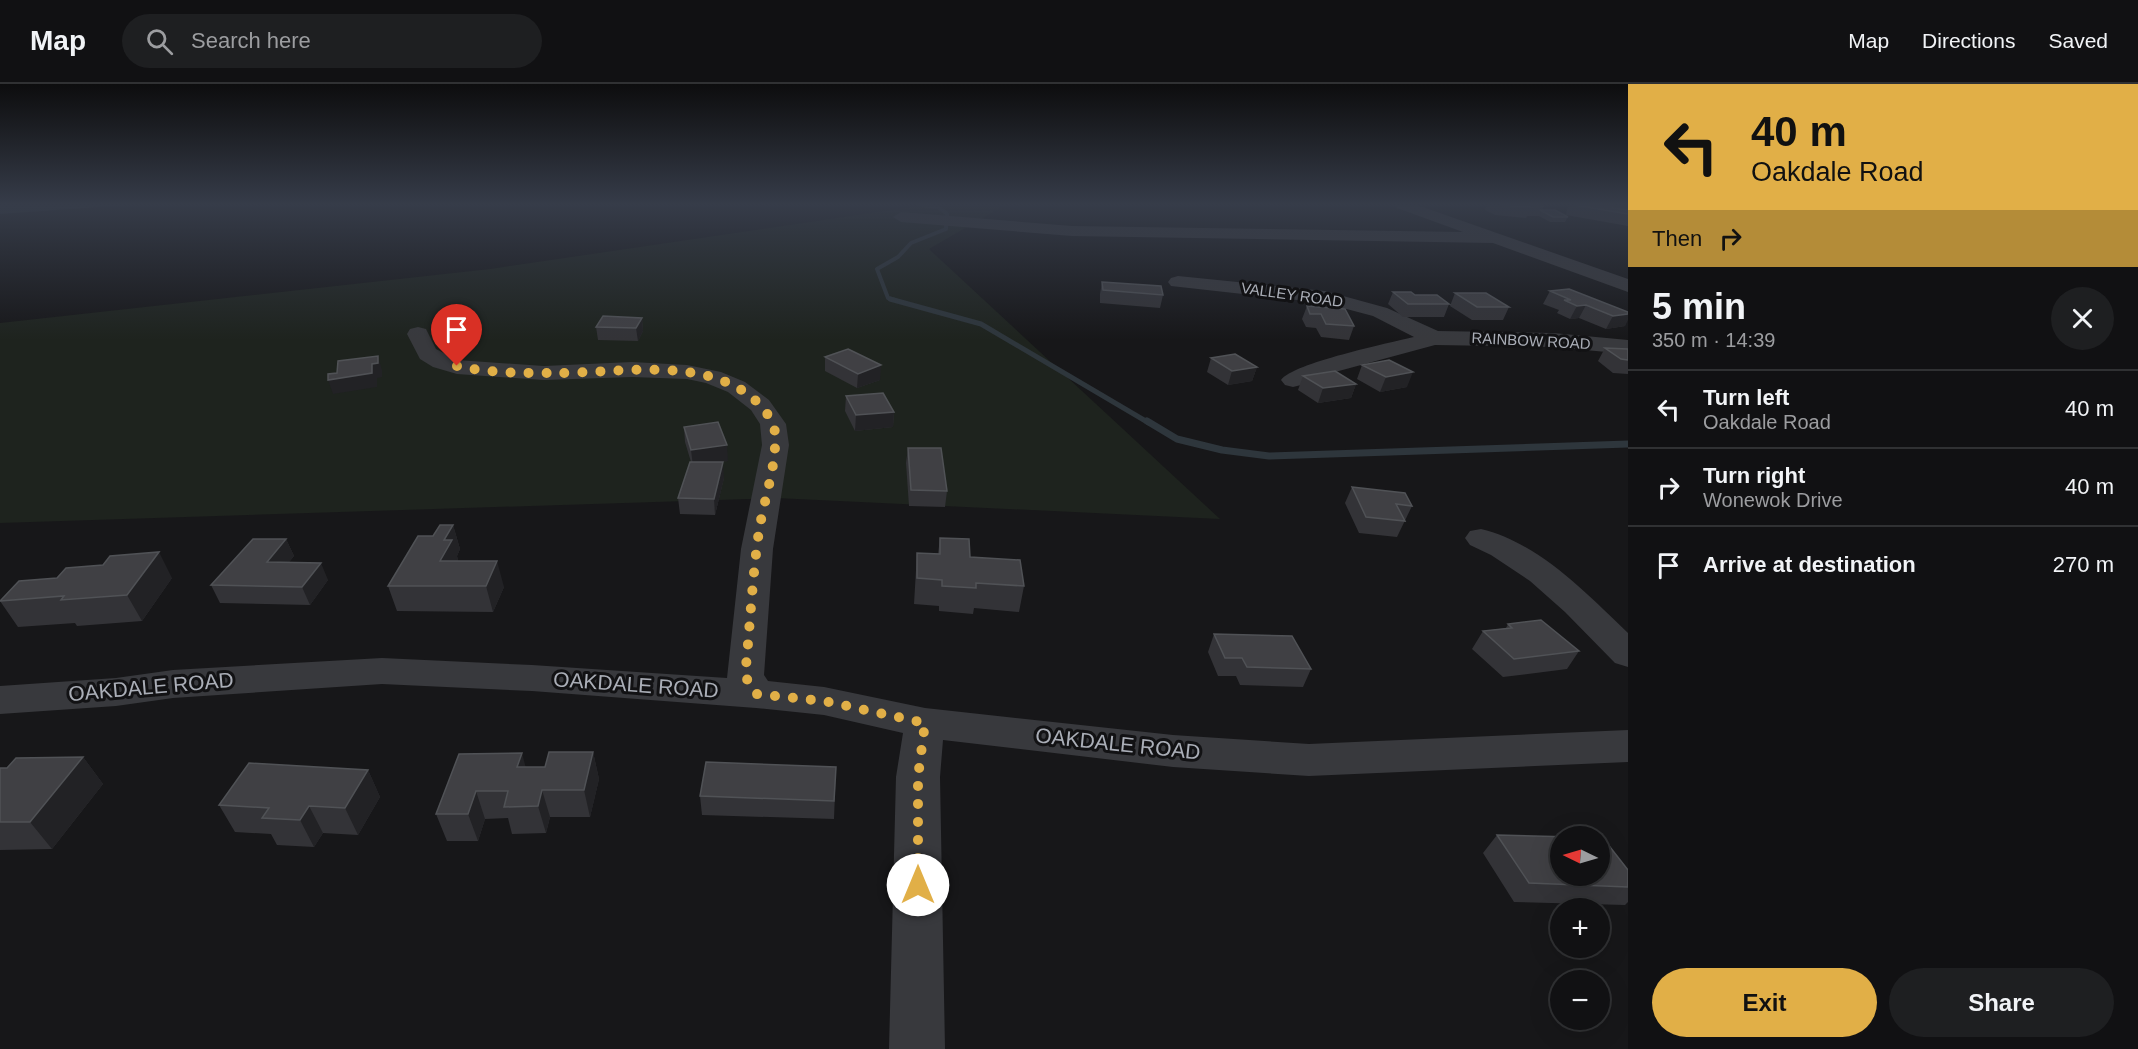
<!DOCTYPE html>
<html lang="en">
<head>
<meta charset="utf-8">
<style>
  :root { --surface:#111113; --page:#1e1f21; --text:#f1f3f6; --muted:#9c9da0; --line:#303133; --accent:#e1af47 }
  body { margin:0; font-family:Helvetica,sans-serif; background:var(--page); color:var(--text); height:100vh; display:flex; flex-direction:column; font-size:22px; white-space:nowrap }
  * { box-sizing:border-box; margin:0 }
  p { font-size:20px; color:var(--muted) }
  .icon { flex:none; width:33px; height:33px; fill:none; stroke:currentColor; stroke-width:2; stroke-linecap:round; stroke-linejoin:round }
  .map { position:relative; flex:1; overflow:hidden }
  .sheet { display:flex; flex-direction:column; background:var(--surface); width:510px }
  .sheet>* { flex:none }
  .guide { background:#e1af47; color:#111; overflow:hidden }
  .needle { width:39px; rotate:275deg }
  .buttons { position:absolute; left:1550px; top:742px; display:grid; gap:12px }
  .buttons a { display:grid; place-items:center; width:60px; height:60px; border-radius:50%; background:var(--surface); box-shadow:0 6px 24px #0002,0 0 0 2px var(--line); font-size:30px }
  .pin { position:absolute; display:grid; place-items:center; width:51px; height:51px; color:#fff; margin:-62px -26px; border-radius:50% 50% 50% 0; rotate:-45deg; box-shadow:0 0 6px #0007 }
  .pin .icon { rotate:45deg }
  .me { position:absolute; width:66px; margin:-33px; rotate:0deg; stroke-linejoin:round; filter:drop-shadow(0 0 4px #0008) }
  .turn { display:flex; align-items:center; gap:21px; height:126px; padding:0 24px; font-size:27px }
  .turn .icon { width:78px; height:78px; stroke-width:2.5 }
  .turn b { display:block; font-size:42px; line-height:51px }
  .then { display:flex; align-items:center; height:57px; padding:0 24px; background:#0003; gap:12px; font-size:22px }
  .round { display:grid; place-items:center; flex:none; width:63px; height:63px; border-radius:32px; background:var(--page) }
  .overview { display:flex; align-items:center; justify-content:space-between; height:102px; padding:0 24px }
  h1 { font-size:36px; font-weight:700; line-height:45px }
  .button { display:flex; gap:12px; margin-top:auto; padding:12px 24px }
  .button a { flex:1; height:69px; border-radius:36px; background:var(--accent); color:#111; font-size:24px; font-weight:700; line-height:69px; text-align:center }
  .button a+a { background:var(--page); color:var(--text) }
  ul { padding:0; list-style:none }
  li { display:flex; align-items:center; gap:18px; height:78px; padding:0 24px; border-top:2px solid var(--line) }
  li div { flex:1 }
  li b { display:block; font-size:22px }
  li em { font-style:normal }
  header { display:flex; align-items:center; gap:36px; box-sizing:border-box; height:84px; padding:0 30px; background:var(--surface); border-bottom:2px solid var(--line) }
  header strong { font-size:28px }
  nav { display:flex; gap:33px; margin-inline-start:auto; font-size:21px }
  .search { width:420px; height:54px; background:var(--page); display:flex; align-items:center; gap:15px; box-sizing:border-box; padding:0 21px; border-radius:33px; color:var(--muted); font-size:22px }
  main { display:flex; flex:1; min-height:0 }
  .map>svg:first-child { display:block }
</style>
</head>
<body>
<header>
<strong>Map</strong>
<div class="search"><svg class="icon" aria-label="search" viewBox="0 0 24 24"><circle cx="10" cy="10" r="6"/><path d="M15 15l6 6"/></svg>Search here</div>
<nav><a>Map</a><a>Directions</a><a>Saved</a></nav>
</header>
<main>
<div class="map">
<svg width="1628" height="965" viewBox="0 0 1628 965">
  <rect width="100%" height="100%" fill="#171719"/>
  <path fill="#1e231e" d="M925,121H1005L929,165L1220,435L776,414L0,439V239L490,185Z"/>
  <path fill="#2e363c" d="M0,121H127L0,130Z"/>
  <g fill="none" stroke-linecap="round" stroke-linejoin="round">
    <path stroke="#2e363c" stroke-width="4" d="M920,121L938,123L947,130V134
      M895,216L888,214L877,185L898,173L911,159L946,145V140"/>
    <path stroke="#2e363c" stroke-width="5" d="M890,215L981,240L1149,339"/>
    <path stroke="#2e363c" stroke-width="7" d="M1147,337L1177,355L1222,366L1269,372L1628,360"/>
    <path fill="#38393d" fill-rule="evenodd" d="M1395,121H1417L1628,195V208L1493,159L1072,152L901,138L893,133L901,128L1072,142L1463,148L1397,124Z
      M1609,121H1628V127L1611,124Z
      M1178,192L1325,207L1387,224L1438,247L1553,249L1628,256V270L1553,263L1435,261L1324,291L1301,301L1293,303L1285,301L1281,296C1293,279 1389,259 1414,253L1373,232L1324,219L1171,202L1168,198L1171,194Z
      M418,243L426,245L436,265L457,276L544,282L632,278L687,281L721,288L745,298L769,316L786,340L789,361L773,465L764,591L768,597L824,603L925,624L1173,651L1309,660L1628,646V678L1309,692L1173,683L943,656L940,693L945,965H889L896,693L903,649L824,631L756,624L532,607L382,600L173,614L116,622L0,630V602L116,594L173,586L382,574L532,581L727,594L741,465L762,361L760,340L751,326L728,308L706,299L687,295L632,293L544,296L457,290L433,283L420,275L407,250L410,245Z
      M1481,445C1539,459 1586,509 1628,549V583L1615,579L1565,528L1530,497L1491,471L1470,461L1465,454L1470,447Z"/>
  </g>
  <path fill="#333337" d="M1487,121H1542L1544,122L1542,126L1568,133L1565,138H1550L1539,132H1527L1526,134L1495,131L1485,126Z
    M1569,121H1612L1613,124L1628,126V142L1566,131L1567,126Z
    M1102,198L1163,211L1160,224L1100,219V210Z
    M1550,207L1628,228L1625,242L1606,245L1579,234L1570,235L1557,229L1559,226L1543,220Z
    M1393,208L1415,211L1449,220L1444,233H1403L1388,220Z
    M1455,209L1509,223L1503,236H1472L1450,222Z
    M1307,222L1354,242L1349,256L1321,253L1316,244L1306,243L1302,235Z
    M642,234L643,247L638,257L598,256L596,243Z
    M1605,264L1628,265V290L1613,289L1598,277Z
    M825,273L880,296L857,304L825,287Z
    M1211,274L1257,283L1252,297L1228,301L1207,288Z
    M1362,281L1407,303L1380,308L1357,295Z
    M1303,292L1356,300L1351,314L1318,319L1298,306Z
    M846,312L894,328L893,343L855,347L845,327Z
    M684,343L728,377L717,378L724,394L715,431L680,430L678,414L691,378L685,358Z
    M908,364L947,407L945,423L909,422L906,379Z
    M1352,403L1412,422L1397,453L1359,449L1345,419Z
    M453,441L460,465L457,472L458,477L504,503L493,528L397,527L388,502L433,452Z
    M940,454L970,473L1024,502L1019,528L974,524L973,530L939,527V522L914,520L917,469L938,470Z
    M286,455L294,472L289,478L328,496L310,521L220,519L211,501Z
    M172,494L142,537L77,542L75,539L18,543L0,517Z
    M1508,540L1579,567L1567,585L1503,593L1472,565L1483,547L1506,544Z
    M1214,550L1311,585L1303,603L1240,601L1236,592H1218L1208,568Z
    M593,668L599,695L590,733H550L546,749L512,750L508,734L485,735L478,757H447L436,730L459,670L526,683H545Z
    M83,673L103,700L52,765L0,766V684H7Z
    M836,683L834,735L702,731L700,712Z
    M368,686L380,713L358,751L323,749L314,763L277,761L271,750L235,748L219,721Z
    M1497,751L1628,786V818L1625,821L1514,818L1483,769Z"/>
  <path fill="#222225" d="M1586,221L1579,234L1570,235L1577,222Z
    M1628,230V236L1625,242L1606,245L1613,232Z
    M642,234L643,247L638,257L636,244Z
    M378,272L382,286V293L377,294V303L333,310L328,296L372,280Z
    M881,281L880,296L857,304L858,290Z
    M1257,283L1252,297L1228,301L1232,287Z
    M1413,288L1407,303L1380,308L1386,293Z
    M1356,300L1351,314L1318,319L1323,304Z
    M894,328L893,343L855,347L856,331Z
    M727,361L728,377L693,382L691,366Z
    M723,378L724,394L715,431L714,415Z
    M453,441L460,465L457,472L459,481L440,477L444,456Z
    M286,455L294,472L275,495L267,478Z
    M159,468L172,494L142,537L127,511Z
    M497,477L504,503L493,528L486,502Z
    M321,479L328,496L310,521L302,503Z
    M593,668L599,695L590,733L584,706Z
    M522,669L529,696L517,683Z
    M83,673L103,700L52,765L30,738Z
    M368,686L380,713L358,751L345,724Z
    M542,706L550,733L546,749L538,722Z
    M476,707L485,735L478,757L468,730Z
    M309,722L323,749L314,763L300,736Z"/>
  <path fill="#404044" stroke="#505256" stroke-width="1.5" d="M1499,121H1542L1544,122L1528,121L1531,123Z
    M1574,121H1612L1613,124L1628,126V130Z
    M1540,126H1555L1568,133H1553Z
    M1102,198L1161,202L1163,211L1103,206Z
    M1569,205L1628,228V230L1613,232L1586,221L1577,222L1564,216H1571L1550,207Z
    M1393,208H1411L1415,211H1437L1449,220H1408Z
    M1455,209H1486L1509,223H1477Z
    M1307,222L1345,225L1354,242L1326,240L1321,230H1310Z
    M603,232L642,234L636,244L596,243Z
    M1605,264L1628,265V276L1621,275Z
    M848,265L881,281L858,290L825,273Z
    M1235,270L1257,283L1232,287L1211,274Z
    M378,272V279L372,280V289L328,296V290L337,289L338,277Z
    M1389,276L1413,288L1386,293L1362,281Z
    M1335,287L1356,300L1323,304L1303,292Z
    M883,309L894,328L856,331L846,312Z
    M718,338L727,361L691,366L684,343Z
    M908,364H941L947,407L911,406Z
    M690,378H723L714,415L678,414Z
    M1352,403L1405,409L1412,422L1396,420L1405,437L1366,433Z
    M440,441H453L444,456H452L440,477H497L486,502H388L418,452H433Z
    M940,454L969,455L970,473L1020,476L1024,502L976,499V504L942,502V496L917,494V469L940,470Z
    M253,455H286L267,478L321,479L302,503L211,501Z
    M159,468L127,511L61,516L64,512L0,517L19,497L57,494L66,484L103,481L110,472Z
    M1541,536L1579,567L1514,575L1483,547L1512,544L1508,540Z
    M1214,550L1292,552L1311,585L1247,583L1242,574H1225Z
    M549,668H593L584,706H542L538,722L504,723L508,707H476L468,730H436L459,670L522,669L517,683H545Z
    M83,673L30,738H0V684H7L16,674Z
    M706,678L836,683L834,717L700,712Z
    M249,679L368,686L345,724L309,722L300,736L262,734L269,724L219,721Z
    M1497,751L1573,753H1560V792H1599V754H1603L1628,786V803L1529,799Z"/>
  <linearGradient id="sky" x2="0" y2="1"><stop stop-color="#0d0d0e"/><stop offset="0.47" stop-color="#363c49"/><stop offset="1" stop-color="#363c49" stop-opacity="0"/></linearGradient>
  <rect width="1628" height="256" fill="url(#sky)"/>
  <g fill="none" stroke-linecap="round" stroke-linejoin="round">
    <path stroke="#e1af47" stroke-width="10" stroke-dasharray="0 18" d="M457,282C487,289 521,289 552,289C616,290 707,270 757,318C765,326 774,337 775,349C777,381 764,415 759,447C752,495 750,544 745,592L756,610L824,617L925,639L918,693V801"/>
  </g>
  <g text-anchor="middle" stroke-width="6" stroke-linejoin="round" paint-order="stroke">
    <g font-size="15" fill="#aaaeb7" stroke="#121214">
      <text transform="translate(1292 211) rotate(8)" y="5">VALLEY ROAD</text>
      <text transform="translate(1531 257) rotate(3)" y="5">RAINBOW ROAD</text>
    </g>
    <g font-size="21" fill="#aaaeb7" stroke="#121214">
      <text transform="translate(636 601) rotate(4)" y="7">OAKDALE ROAD</text>
      <text transform="translate(151 603) rotate(-5)" y="7">OAKDALE ROAD</text>
      <text transform="translate(1118 660) rotate(6)" y="7">OAKDALE ROAD</text>
    </g>
  </g>
</svg>
<div class="buttons">
<a><svg class="needle" viewBox="-14 -14 28 28"><path d="M0-13l5 13h-10z" fill="#e53935"/><path d="M0 13l5-13h-10z" fill="#9c9da0"/></svg></a>
<a>+</a>
<a>−</a>
</div>
<div class="pin" style="left:457px;top:282px;background:#d93025"><svg class="icon" aria-label="arrive" viewBox="0 0 24 24"><path d="M6 21V4h12l-3 4 3 4H6"/></svg></div>
<svg class="me" style="left:918px;top:801px" viewBox="-20 -20 40 40"><circle r="19" fill="#fff"/><path d="M0-13L10 11 0 6-10 11z" fill="#e1af47"/></svg>
</div>
<section class="sheet">
<div class="guide">
<div class="turn"><svg class="icon" aria-label="left" viewBox="0 0 24 24"><path d="M17 20v-9H6M10 6l-5 5 5 5"/></svg><div><b>40 m</b>Oakdale Road</div></div>
<div class="then">Then<svg class="icon" aria-label="right" viewBox="0 0 24 24"><path d="M7 20v-9h11M14 6l5 5-5 5"/></svg></div>
</div>
<div class="overview"><div><h1>5 min</h1><p>350 m · 14:39</p></div><a class="round"><svg class="icon" aria-label="close" viewBox="0 0 24 24"><path d="M6 6l12 12M18 6L6 18"/></svg></a></div>
<ul>
<li><svg class="icon" aria-label="left" viewBox="0 0 24 24"><path d="M17 20v-9H6M10 6l-5 5 5 5"/></svg><div><b>Turn left</b><p>Oakdale Road</p></div><em>40 m</em></li>
<li><svg class="icon" aria-label="right" viewBox="0 0 24 24"><path d="M7 20v-9h11M14 6l5 5-5 5"/></svg><div><b>Turn right</b><p>Wonewok Drive</p></div><em>40 m</em></li>
<li><svg class="icon" aria-label="arrive" viewBox="0 0 24 24"><path d="M6 21V4h12l-3 4 3 4H6"/></svg><div><b>Arrive at destination</b></div><em>270 m</em></li>
</ul>
<div class="button"><a>Exit</a><a>Share</a></div>
</section>
</main>
</body>
</html>
